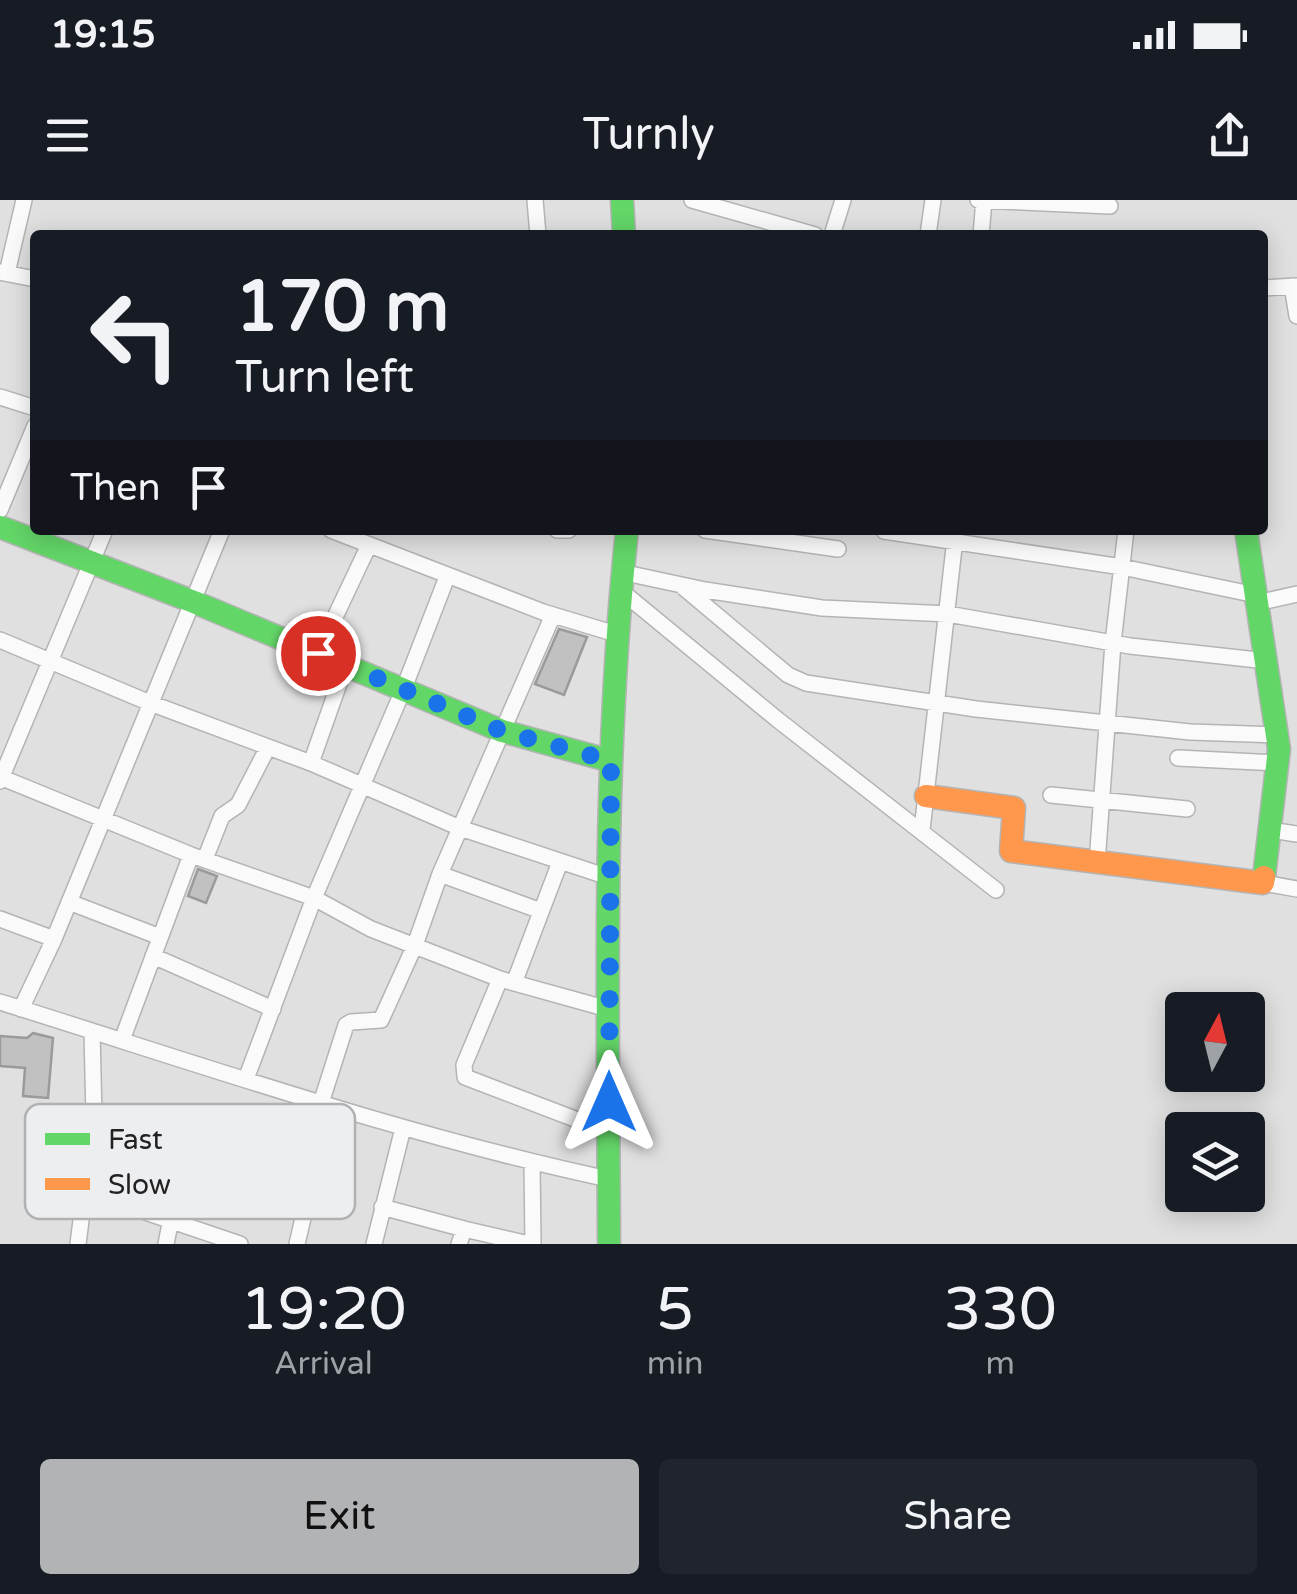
<!DOCTYPE html>
<html lang="en">
<head>
<meta charset="utf-8">
<style>
  :root { --surface:#171b24; --page:#20242c; --text:#f1f3f6; --muted:#9ea1a6; --accent:#b2b3b5 }
  body { margin:0; font-family:"Varela Round",sans-serif; background:var(--page); color:var(--text); height:100vh; display:flex; flex-direction:column; font-size:38px; white-space:nowrap }
  * { box-sizing:border-box; margin:0 }
  p { font-size:32px; color:var(--muted) }
  .icon { flex:none; width:55px; height:55px; fill:none; stroke:currentColor; stroke-width:2; stroke-linecap:round; stroke-linejoin:round }
  .map { position:relative; height:1044px; overflow:hidden }
  .side { display:flex; flex-direction:column; background:var(--surface); flex:1 }
  .side>* { flex:none }
  .banner { position:absolute; left:30px; top:30px; width:1238px; height:305px; border-radius:10px; box-shadow:0 5px 25px #0003; background:#171b24; color:var(--text); overflow:hidden }
  .needle { width:65px; rotate:7deg }
  .controls { position:absolute; left:1165px; top:792px; display:grid; gap:20px }
  .controls a { display:grid; place-items:center; width:100px; height:100px; border-radius:10px; background:var(--surface); box-shadow:0 5px 25px #0003; font-size:50px }
  .pin { position:absolute; display:grid; place-items:center; width:85px; height:85px; color:#fff; margin:-42px; border:5px solid #fff; border-radius:50%; box-shadow:0 2px 10px #0007 }
  .me { position:absolute; width:110px; margin:-55px; rotate:0deg; stroke-linejoin:round; filter:drop-shadow(0 0 8px #0008) }
  .turn { display:flex; align-items:center; gap:35px; height:210px; padding:0 40px; font-size:45px }
  .turn .icon { width:130px; height:130px; stroke-width:2.5 }
  .turn b { display:block; font-size:70px; line-height:85px }
  .then { display:flex; align-items:center; height:95px; padding:0 40px; background:#0003; gap:20px; font-size:38px }
  .eta { display:flex; justify-content:space-evenly; align-items:center; height:170px; text-align:center }
  .eta b { font-size:60px; font-weight:600; line-height:70px }
  .action { display:flex; gap:20px; margin-top:auto; padding:20px 40px }
  .action a { flex:1; height:115px; border-radius:10px; background:var(--accent); color:#111; font-size:40px; font-weight:600; line-height:115px; text-align:center }
  .action a+a { background:var(--page); color:var(--text) }
  .status { display:flex; justify-content:space-between; align-items:center; height:70px; padding:0 50px; background:var(--surface); direction:ltr }
  .status svg { height:28px; fill:currentColor }
  header { display:flex; justify-content:space-between; align-items:center; height:130px; padding:0 40px; background:var(--surface); font-size:45px; font-weight:600 }
  .map>svg:first-child { display:block }
</style>
</head>
<body>
<div class="status"><b>19:15</b><svg viewBox="0 0 49 12"><path d="M0 12V9h3v3zM5 12V6h3v6zM10 12V3h3v9zM15 12V0h3v12zM26 1h20v11H26zM47 4h2v5h-2z"/></svg></div>
<header><svg class="icon" aria-label="menu" viewBox="0 0 24 24"><path d="M4 6h16M4 12h16M4 18h16"/></svg>Turnly<svg class="icon" aria-label="share" viewBox="0 0 24 24"><path d="M12 15V3M7 8l5-5 5 5M5 13v7h14v-7"/></svg></header>
<div class="map">
<svg width="1297" height="1044" viewBox="0 0 1297 1044">
  <rect width="100%" height="100%" fill="#e0e0e1"/>
  <path fill="#c1c1c2" stroke="#9a9a9b" stroke-width="2.5" d="M559,429L587,437L564,495L535,484Z
    M198,669L217,676L206,703L188,696Z
    M33,833L53,838L48,898L23,896L25,868L0,866V836L27,838Z"/>
  <g fill="none" stroke-linecap="round" stroke-linejoin="round">
    <defs>
      <path id="street" d="M535,0L538,35
        M692,0L815,35
        M978,0L1110,6
        M832,35L843,0
        M928,35L933,0
        M981,35L984,0
        M0,72L35,79
        M7,73L24,0
        M1292,86L1297,116
        M1262,88L1297,86
        M0,197L35,208
        M0,310L35,226
        M331,330L543,412L616,434
        M557,330H569
        M705,330L838,349
        M884,331L1122,367L1256,395
        M621,372L705,390L822,408L948,414L1130,446L1267,461
        M683,387L788,475L806,483L976,509L1190,532L1277,535
        M620,390L778,520L996,690
        M1257,403L1297,394
        M0,440L150,503L311,563L460,628L608,677
        M318,453L369,345
        M1178,558L1277,563
        M311,563L346,464
        M0,577L191,655L314,698L371,729L500,779L608,809
        M0,581L105,330
        M1051,595L1187,609
        M922,630L956,330
        M1270,630L1297,634
        M205,659L222,616L238,605L268,547
        M1097,663L1113,443L1126,330
        M440,674L541,711
        M1263,683L1297,689
        M69,702L160,737
        M0,719L54,739
        M153,756L273,809
        M500,779L464,865L465,877L609,932
        M514,783L560,662
        M0,802C202,865 402,935 608,979
        M21,809L54,739L222,330
        M122,840L191,655
        M246,879L314,698L404,488L447,377
        M321,903L346,825L351,822L381,820L415,745L440,674L553,415
        M94,918L261,971L311,980
        M532,963L533,1044
        M83,991L240,1044
        M382,1007L464,1029
        M78,1044L94,918L92,831
        M166,1044L185,948
        M297,1044L329,906
        M374,1044L403,928
        M459,1044L464,1029L529,1044"/>
      <path id="fast" d="M622,0L624,35
        M0,327L194,402L502,531L611,561
        M1246,330L1279,549L1264,677
        M609,1044C608,806 602,567 627,330"/>
      <path id="slow" d="M926,596L1014,608L1011,651L1263,683L1264,677"/>
    </defs>
    <use href="#street" stroke="#b4b4b4" stroke-width="18"/>
    <use href="#fast" stroke="#b4b4b4" stroke-width="25"/>
    <use href="#slow" stroke="#b4b4b4" stroke-width="25"/>
    <use href="#street" stroke="#fafafa" stroke-width="15"/>
    <use href="#fast" stroke="#63d668" stroke-width="22"/>
    <use href="#slow" stroke="#ff974d" stroke-width="22"/>
  </g>
  <g fill="none" stroke-linecap="round" stroke-linejoin="round">
    <path stroke="#1a73e8" stroke-width="18" stroke-dasharray="0 32.4" d="M318,453L502,531L611,561L609,902"/>
  </g>
  <rect x="25" y="904" width="330" height="115" rx="15" fill="#edeeef" stroke="#b0b1b2" stroke-width="2.5"/>
  <rect x="45" y="933" width="45" height="12" fill="#63d668"/>
  <rect x="45" y="978" width="45" height="12" fill="#ff974d"/>
  <g font-size="28" fill="#222223">
    <text x="108" y="949">Fast</text>
    <text x="108" y="994">Slow</text>
  </g>
</svg>
<div class="controls">
<a><svg class="needle" viewBox="-14 -14 28 28"><path d="M0-13l5 13h-10z" fill="#e53935"/><path d="M0 13l5-13h-10z" fill="#9ea1a6"/></svg></a>
<a><svg class="icon" aria-label="layers" viewBox="0 0 24 24"><path d="M12 4l9 5-9 5-9-5zM3 14l9 5 9-5"/></svg></a>
</div>
<div class="pin" style="left:318px;top:453px;background:#d93025"><svg class="icon" aria-label="arrive" viewBox="0 0 24 24"><path d="M6 21V4h12l-3 4 3 4H6"/></svg></div>
<svg class="me" style="left:609px;top:902px" viewBox="-20 -20 40 40"><path d="M0-17L14 15 0 8-14 15z" fill="#1a73e8" stroke="#fff" stroke-width="4"/></svg>
<div class="banner">
<div class="turn"><svg class="icon" aria-label="left" viewBox="0 0 24 24"><path d="M17 20v-9H6M10 6l-5 5 5 5"/></svg><div><b>170 m</b>Turn left</div></div>
<div class="then">Then<svg class="icon" aria-label="arrive" viewBox="0 0 24 24"><path d="M6 21V4h12l-3 4 3 4H6"/></svg></div>
</div>
</div>
<section class="side">
<div class="eta">
<div><b>19:20</b><p>Arrival</p></div>
<div><b>5</b><p>min</p></div>
<div><b>330</b><p>m</p></div>
</div>
<div class="action"><a>Exit</a><a>Share</a></div>
</section>
</body>
</html>
